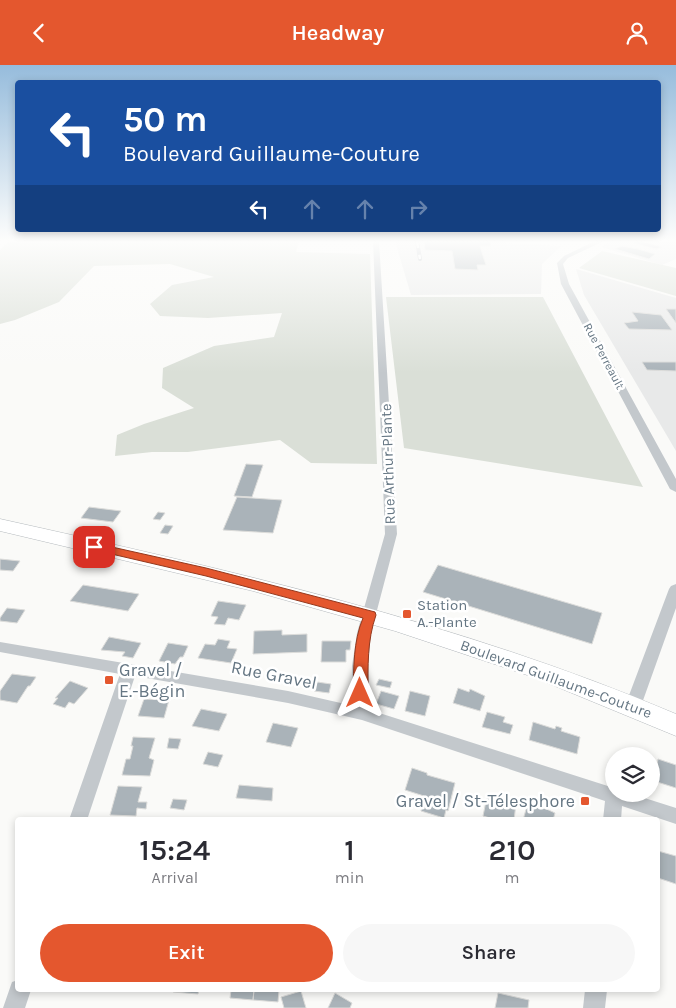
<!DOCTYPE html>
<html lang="en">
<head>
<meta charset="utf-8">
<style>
  :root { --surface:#fff; --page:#f7f7f7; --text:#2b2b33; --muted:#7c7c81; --accent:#e4572e }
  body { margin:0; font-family:Karla,sans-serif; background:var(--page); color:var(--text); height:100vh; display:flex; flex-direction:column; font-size:19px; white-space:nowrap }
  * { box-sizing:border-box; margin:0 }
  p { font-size:16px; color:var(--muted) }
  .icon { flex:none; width:28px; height:28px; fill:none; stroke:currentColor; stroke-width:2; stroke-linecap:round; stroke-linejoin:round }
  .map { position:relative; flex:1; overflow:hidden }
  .details { position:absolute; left:15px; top:752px; width:645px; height:175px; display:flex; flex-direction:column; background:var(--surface); border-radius:5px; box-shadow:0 2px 8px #0003 }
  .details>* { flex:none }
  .guide { position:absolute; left:15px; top:15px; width:646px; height:152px; border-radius:5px; box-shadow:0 2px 8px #0003; background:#1a4fa0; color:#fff; overflow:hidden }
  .buttons { position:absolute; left:605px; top:682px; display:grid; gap:10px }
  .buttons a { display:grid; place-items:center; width:55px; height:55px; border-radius:50%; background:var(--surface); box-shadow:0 2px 8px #0003; font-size:25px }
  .pin { position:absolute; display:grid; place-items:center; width:42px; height:42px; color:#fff; margin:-21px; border-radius:10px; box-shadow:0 2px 8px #0006 }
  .me { position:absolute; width:55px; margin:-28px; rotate:0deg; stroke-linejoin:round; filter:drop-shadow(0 0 4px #0008) }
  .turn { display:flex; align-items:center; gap:18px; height:105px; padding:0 25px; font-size:22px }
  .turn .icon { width:65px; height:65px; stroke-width:2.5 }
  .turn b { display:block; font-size:35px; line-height:42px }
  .lanes { display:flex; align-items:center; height:48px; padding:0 25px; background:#0003; justify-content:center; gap:25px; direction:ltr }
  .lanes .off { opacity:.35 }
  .eta { display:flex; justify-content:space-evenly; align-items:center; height:85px; text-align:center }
  .eta b { font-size:30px; font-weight:600; line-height:35px }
  .cta { display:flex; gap:10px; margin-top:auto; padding:10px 25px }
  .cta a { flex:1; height:58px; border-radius:30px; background:var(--accent); color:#fff; font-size:20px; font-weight:600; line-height:58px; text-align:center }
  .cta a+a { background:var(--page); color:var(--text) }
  header { display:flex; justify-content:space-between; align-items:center; height:65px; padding:0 25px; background:var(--accent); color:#fff; font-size:22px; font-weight:600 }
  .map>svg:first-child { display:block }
</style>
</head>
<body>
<header><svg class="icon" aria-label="back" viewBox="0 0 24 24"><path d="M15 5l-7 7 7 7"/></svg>Headway<svg class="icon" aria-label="person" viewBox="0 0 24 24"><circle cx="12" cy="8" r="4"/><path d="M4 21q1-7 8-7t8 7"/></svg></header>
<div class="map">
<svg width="676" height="943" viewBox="0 0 676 943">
  <rect width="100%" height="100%" fill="#fafaf8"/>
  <path fill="#e8e9e9" d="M395,176H504L506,178L561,181L542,199L541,229L411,230Z
    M611,176H676V194L662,200L601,182Z
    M576,204L676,233V386L584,230Z"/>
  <path fill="#dadfd7" d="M9,176H299L296,187L370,189L377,399L311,398L280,375L188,387H152L115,391L117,370L144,359L194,343L162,323L163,303L214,281L274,272L282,248L208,253L160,251L150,239L172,220L214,212L170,199L94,201L59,237L15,255L0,259V185Z
    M602,186L676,203V231L579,203Z
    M386,232H543L643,422L404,383Z"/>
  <path fill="#aab3b9" stroke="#dcdcda" d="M424,176H490L491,181H480L486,200H477L478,205L455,204L452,186L425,185Z
    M642,176L662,182L656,184L629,177Z
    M622,181L638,184L655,189L649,194L615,184Z
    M666,244H676V258Z
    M632,247L661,250L672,265L629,264L624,258L638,256Z
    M642,297H676V306L647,305Z
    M246,399L263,400L252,432L234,431Z
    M237,432L282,435L273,468L223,465Z
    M89,442L121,446L113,457L81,453Z
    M158,447L165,448L160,455L153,454Z
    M165,460L173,461L168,469L160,468Z
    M0,494L20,496L13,506L0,505Z
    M438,500L602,548L592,579L423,527Z
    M83,520L139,529L128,546L70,536Z
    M218,536L246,540L239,555L228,553L225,560L214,559L218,552L211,551Z
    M7,543L25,545L17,558L0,556V553Z
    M282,565V570L307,569V587L253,589L254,566Z
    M109,572L141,578L133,593L122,591L125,587L101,585Z
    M218,574L230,576L227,583L237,584L231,598L198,593L205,579L215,580Z
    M322,576H351L350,585H346V597H321Z
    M168,578L188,581L183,592H180L175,599L159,596Z
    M12,609L36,612L30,621H28L17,638L0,635V626Z
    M379,614L392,617L390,623L376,620Z
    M70,616L88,623L74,639L69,637L65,643L53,639L58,633H55Z
    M317,617L331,619L329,628L314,626Z
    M458,623L469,627L470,624L485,631L480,646L453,638Z
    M381,626L399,631L394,644L376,639Z
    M410,626L430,631L425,651L405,646Z
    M144,634L169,635L164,653L138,651Z
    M201,644L227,649L219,666L192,661Z
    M487,647L505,652L503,657L513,660L510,669L482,662Z
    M533,657L555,664L556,661L562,663L561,666L580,672L577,689L529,675Z
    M273,658L298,663L291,682L266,677Z
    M133,672L155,673L149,693L154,695L150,711L122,710L126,694H130L133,681H131Z
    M169,673L181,674L178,684L167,683Z
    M208,687L223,690L218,702L203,699Z
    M658,694L676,700V723L654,716Z
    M412,703L427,708V710L455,718L448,746L446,745L444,753L421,746L424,731L405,725Z
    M239,720L273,723L272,736L236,733Z
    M118,721L142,722L138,737H147L146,744L137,743L136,751L110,750Z
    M487,731L516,739L514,755H489L490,753L483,751Z
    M173,734L187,735L184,745L170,743Z
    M531,740L540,743V741L555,748L553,755H523L527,741L531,742Z
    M658,786L676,791V819L658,813Z
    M173,925H199L198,929L173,927Z
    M231,925H254L253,935L230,933Z
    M254,925H279L278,937L253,935Z
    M301,926L306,943H284L281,932Z
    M335,928L352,938L350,943H328Z
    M498,928L529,935L528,943H495Z"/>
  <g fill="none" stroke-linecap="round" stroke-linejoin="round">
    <defs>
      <path id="primary" d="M0,454C230,505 459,557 676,649V671L533,612L395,566L253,526L0,466Z"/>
    </defs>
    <use href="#primary" stroke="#b5babe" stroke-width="1"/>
    <path fill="#c3c8cc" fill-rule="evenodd" d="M373,176H379L397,469L371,568L368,601L370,645L614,723V729H632L676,743V759L622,741L621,755H603L605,736L362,655L288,638L135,611L87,755H69L120,609L0,587V577L288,626L354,641L352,601L357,568L385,469Z
      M595,176H604L568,193L563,199L569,219L676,414V427L670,424L561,219L557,198L564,191Z
      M676,519V543L641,641L639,645L633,647L627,645L625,641L669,524L671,521Z
      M18,915V925H31L25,943H3L12,917Z
      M585,925H607L605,943H583Z"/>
    <use href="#primary" fill="#fff" fill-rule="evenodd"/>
    <defs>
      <path id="rail" d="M417,176L420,194"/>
    </defs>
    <use href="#rail" stroke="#a2aab0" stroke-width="4"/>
    <use href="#rail" stroke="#fff" stroke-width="2.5" stroke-dasharray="7" stroke-linecap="butt"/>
  </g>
  <linearGradient id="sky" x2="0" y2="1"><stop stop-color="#96bcdc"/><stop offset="0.57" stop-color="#fdfdfc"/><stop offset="1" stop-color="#fdfdfc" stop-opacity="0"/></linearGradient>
  <rect width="676" height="308" fill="url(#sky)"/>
  <path fill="#e4572e" stroke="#94391e" d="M94,478L206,503L375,547L376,550C367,576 368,601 368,628L365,632L360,634L355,632L353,628C354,602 353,577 363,553L206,511L90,484L88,482Z"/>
  <g fill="#e4572e" stroke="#fff" stroke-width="2">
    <rect x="402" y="544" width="10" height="10" rx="2.5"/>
    <rect x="104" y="610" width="10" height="10" rx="2.5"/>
    <rect x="580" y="731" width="10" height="10" rx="2.5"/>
  </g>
  <g text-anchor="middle" stroke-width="5" stroke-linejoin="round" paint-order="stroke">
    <g font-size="12" fill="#657683" stroke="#fff">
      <text transform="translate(604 291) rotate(62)" y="4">Rue Perreault</text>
    </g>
    <g font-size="15" fill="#657683" stroke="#fff">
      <text transform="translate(388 399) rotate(-92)" y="5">Rue Arthur-Plante</text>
      <text transform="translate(556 614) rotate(20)" y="5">Boulevard Guillaume-Couture</text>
    </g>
    <g font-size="15" fill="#657683" stroke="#fff" text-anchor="start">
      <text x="417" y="545">Station<tspan x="417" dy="17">A.-Plante</tspan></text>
    </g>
    <g font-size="18" fill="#657683" stroke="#fff" text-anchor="start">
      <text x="119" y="611">Gravel /<tspan x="119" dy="21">E.-Bégin</tspan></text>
      <text x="575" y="742" text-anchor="end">Gravel / St-Télesphore</text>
    </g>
    <g font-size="18" fill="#657683" stroke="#fff">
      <text transform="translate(274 610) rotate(11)" y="6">Rue Gravel</text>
    </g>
  </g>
</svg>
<div class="buttons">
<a><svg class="icon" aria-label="layers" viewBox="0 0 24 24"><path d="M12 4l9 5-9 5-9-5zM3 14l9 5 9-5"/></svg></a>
</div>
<div class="pin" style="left:94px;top:482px;background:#d93025"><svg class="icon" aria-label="arrive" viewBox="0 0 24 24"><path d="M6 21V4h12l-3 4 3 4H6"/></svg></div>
<svg class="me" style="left:360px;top:628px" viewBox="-20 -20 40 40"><path d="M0-17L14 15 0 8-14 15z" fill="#e4572e" stroke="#fff" stroke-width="4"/></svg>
<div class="guide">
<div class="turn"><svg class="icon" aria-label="left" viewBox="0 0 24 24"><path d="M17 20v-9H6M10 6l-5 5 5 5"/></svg><div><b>50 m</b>Boulevard Guillaume-Couture</div></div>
<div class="lanes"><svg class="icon" aria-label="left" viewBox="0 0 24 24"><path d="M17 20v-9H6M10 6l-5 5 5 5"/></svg><svg class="icon off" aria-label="ahead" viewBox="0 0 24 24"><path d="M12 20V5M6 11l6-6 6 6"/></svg><svg class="icon off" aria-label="ahead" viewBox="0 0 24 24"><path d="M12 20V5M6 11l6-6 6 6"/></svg><svg class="icon off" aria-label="right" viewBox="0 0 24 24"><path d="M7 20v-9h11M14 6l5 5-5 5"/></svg></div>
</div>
<section class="details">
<div class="eta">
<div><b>15:24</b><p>Arrival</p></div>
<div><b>1</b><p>min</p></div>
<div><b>210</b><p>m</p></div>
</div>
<div class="cta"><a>Exit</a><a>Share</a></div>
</section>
</div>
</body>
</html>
